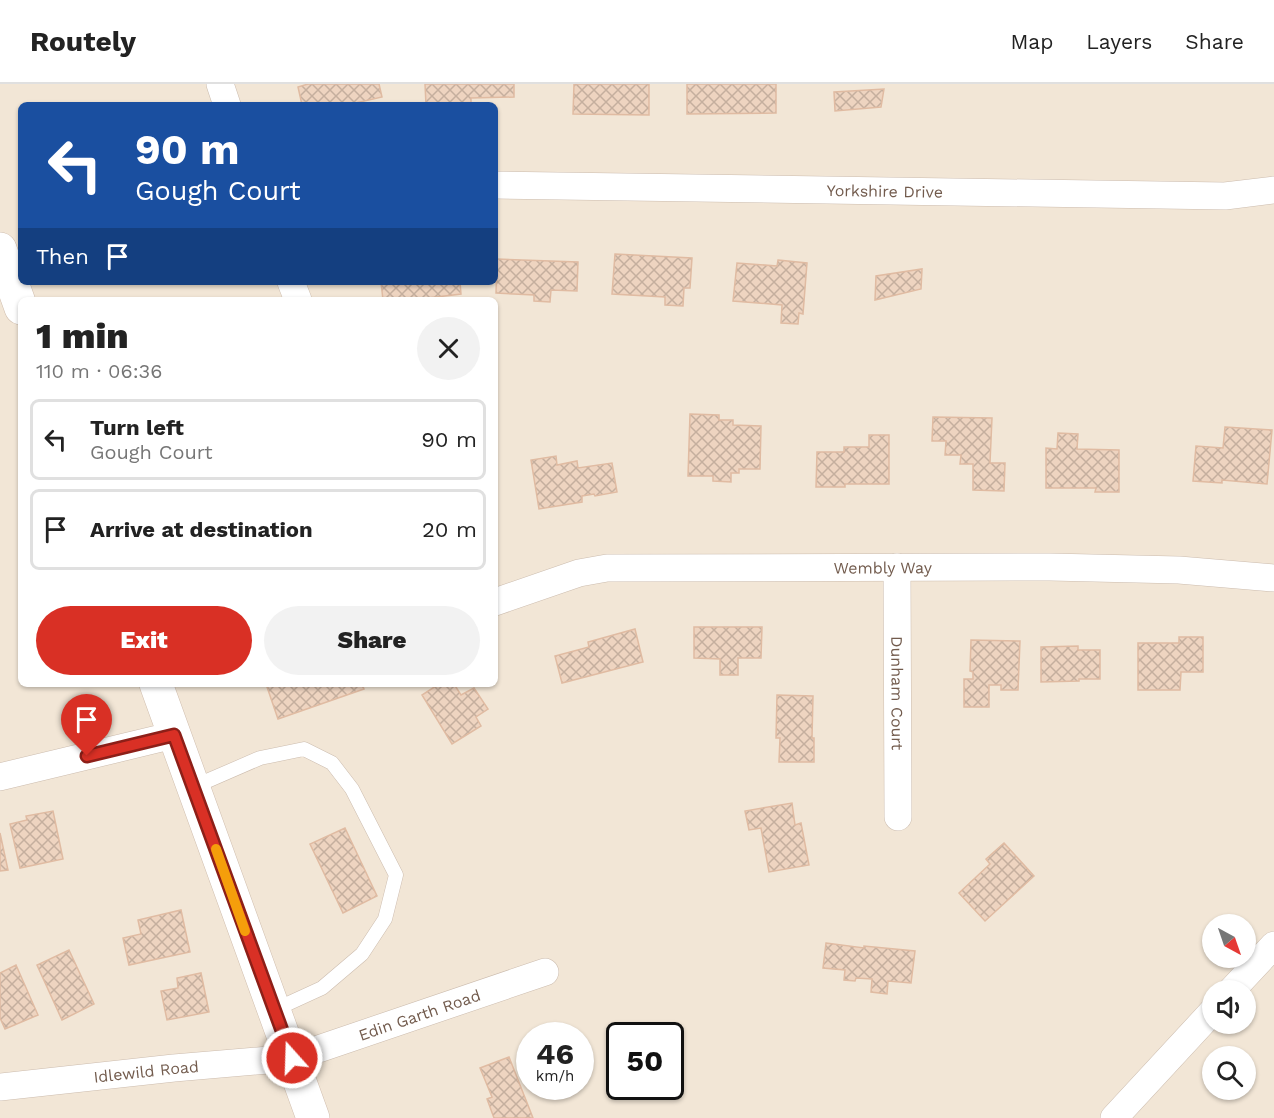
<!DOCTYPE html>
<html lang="en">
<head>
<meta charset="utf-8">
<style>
  :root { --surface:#fff; --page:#f2f2f2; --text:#222; --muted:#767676; --line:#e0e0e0; --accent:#d93025 }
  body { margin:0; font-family:"Work Sans",sans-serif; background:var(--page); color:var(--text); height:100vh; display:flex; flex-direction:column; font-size:22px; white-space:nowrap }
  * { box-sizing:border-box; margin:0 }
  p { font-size:20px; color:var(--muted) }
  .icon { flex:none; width:33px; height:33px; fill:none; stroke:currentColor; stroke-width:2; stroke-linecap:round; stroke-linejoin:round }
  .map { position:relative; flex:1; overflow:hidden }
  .side { position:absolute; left:18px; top:213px; width:480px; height:390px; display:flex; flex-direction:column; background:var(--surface); border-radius:9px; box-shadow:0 2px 4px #0004 }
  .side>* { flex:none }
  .banner { position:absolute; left:18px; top:18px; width:480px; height:183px; border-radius:9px; box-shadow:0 2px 4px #0004; background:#1a4fa0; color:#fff; overflow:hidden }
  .needle { width:39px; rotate:140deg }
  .fabs { position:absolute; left:1202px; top:830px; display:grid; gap:12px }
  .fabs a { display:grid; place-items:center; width:54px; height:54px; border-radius:50%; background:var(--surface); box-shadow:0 2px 4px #0004; font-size:30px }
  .speed { position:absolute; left:516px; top:938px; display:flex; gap:12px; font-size:30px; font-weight:700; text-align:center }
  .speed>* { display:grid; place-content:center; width:78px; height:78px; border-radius:50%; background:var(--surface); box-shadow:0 2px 4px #0004; line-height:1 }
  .speed small { font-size:15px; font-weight:400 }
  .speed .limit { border:3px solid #111; border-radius:9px; background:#fff; color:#111 }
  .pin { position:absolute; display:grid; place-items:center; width:51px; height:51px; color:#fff; margin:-62px -26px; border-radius:50% 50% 50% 0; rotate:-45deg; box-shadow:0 0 6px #0007 }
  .pin .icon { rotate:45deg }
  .me { position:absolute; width:66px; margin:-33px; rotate:340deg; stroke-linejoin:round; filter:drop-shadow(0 0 4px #0008) }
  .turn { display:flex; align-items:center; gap:21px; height:126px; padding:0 18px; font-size:27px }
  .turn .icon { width:78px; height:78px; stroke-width:2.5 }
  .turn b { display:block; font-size:42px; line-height:51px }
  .then { display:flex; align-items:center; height:57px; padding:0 18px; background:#0003; gap:12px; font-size:22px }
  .round { display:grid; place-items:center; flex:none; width:63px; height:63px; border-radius:32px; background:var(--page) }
  .head { display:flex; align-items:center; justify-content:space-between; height:102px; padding:0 18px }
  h1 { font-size:36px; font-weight:800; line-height:45px }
  .button { display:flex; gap:12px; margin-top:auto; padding:12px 18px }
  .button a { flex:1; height:69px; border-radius:36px; background:var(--accent); color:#fff; font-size:24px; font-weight:800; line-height:69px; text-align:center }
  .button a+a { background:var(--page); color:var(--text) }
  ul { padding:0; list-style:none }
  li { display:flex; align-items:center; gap:18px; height:81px; margin:0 12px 9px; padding:0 6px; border:3px solid var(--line); border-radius:9px }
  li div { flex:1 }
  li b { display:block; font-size:22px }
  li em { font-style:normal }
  header { display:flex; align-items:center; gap:36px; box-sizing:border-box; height:84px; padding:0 30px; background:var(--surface); border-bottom:2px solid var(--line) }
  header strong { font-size:28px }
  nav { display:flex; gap:33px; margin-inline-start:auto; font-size:21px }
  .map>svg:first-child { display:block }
</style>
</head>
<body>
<header>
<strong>Routely</strong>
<nav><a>Map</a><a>Layers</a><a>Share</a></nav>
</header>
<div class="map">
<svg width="1274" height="1034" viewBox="0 0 1274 1034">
  <defs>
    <pattern id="building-cross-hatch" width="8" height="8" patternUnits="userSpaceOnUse" patternTransform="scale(1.5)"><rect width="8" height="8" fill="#eed4c0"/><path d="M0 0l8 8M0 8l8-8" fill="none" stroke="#c5af9e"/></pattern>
  </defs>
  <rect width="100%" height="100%" fill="#fbf4e7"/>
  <path fill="#f2e6d6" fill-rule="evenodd" d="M0,0H1274V1034H0ZM21,21H495V198H21ZM21,216H495V600H21ZM1212,840H1245V873H1212ZM1212,906H1245V939H1212ZM530,951H580V1002H530ZM620,951H670V1002H620ZM1212,972H1245V1005H1212Z"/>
  <path fill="url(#building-cross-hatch)" stroke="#e0bba2" stroke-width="1.5" d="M308,0H379L382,13L347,21H302L298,3Z
    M425,0H514V13L471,14V19L426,21Z
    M574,0H649V31L573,30Z
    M687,0H776V29L687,30Z
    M884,5L881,23L835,27L834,8Z
    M615,170L692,174L690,204H684L683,222L665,221V213L612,210Z
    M497,175L578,178L577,207L551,206L550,218L534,217V211L496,209Z
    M778,176L807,179L803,230L799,229L798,240L781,239L782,221L733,217L737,179L777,182Z
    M922,185L921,205L875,216L876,192Z
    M381,198H460L461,210L411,216H383Z
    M690,330L719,331V336H733V341L761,342L760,385H739V389H731V398L713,397V392H688Z
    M933,333L992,334L990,379H1005L1004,407L973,406V380H960L961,371H945L946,357H932Z
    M1225,343L1272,346L1267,400L1222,396V399L1193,397L1196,362L1223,364Z
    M1058,349L1078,350L1077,365L1119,366V408H1095L1096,404H1046V364L1057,365Z
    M869,351H889V400H845V403H816L817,368H844V363H869Z
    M556,372L557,381L577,377L578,384L612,379L617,408L595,412L594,410L582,412V418L539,425L531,376Z
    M694,543H762L761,574H738V591H720V575L694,574Z
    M635,545L643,578L562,599L555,572L589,563L588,558Z
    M1179,553H1203V588H1181L1180,606H1138V559H1179Z
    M971,556L1020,557L1018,606H1001V601H989V623H964V595H973V588L970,587Z
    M1078,562V566H1100V595H1079V597L1041,598V563Z
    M266,600H362L364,605L278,635Z
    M439,600H454L461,611L474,604L488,625L476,633L481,642L452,660L422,611Z
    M777,611L813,612L812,654H814V678H779L780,654H776Z
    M792,719L795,741L801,739L809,781L769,788L761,744L749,746L745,727Z
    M53,727L63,775L20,784L10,740L27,736L26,732Z
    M345,744L377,812L343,829L310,760Z
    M0,749L8,786L0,787Z
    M1004,759L1034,792L985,837L959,809L990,780L986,775Z
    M181,826L190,868L129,881L123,854L141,850L138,836Z
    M826,859L864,864V862L915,867L911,899L888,897L887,910L871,908L872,895L856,894L855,897L844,896L845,886L823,884Z
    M69,866L94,920L62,936L37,881Z
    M16,881L38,931L5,945L0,934V889Z
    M201,889L209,928L167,936L161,907L178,904L177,894Z
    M509,973L533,1034H494L487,1015L492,1013L480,984Z"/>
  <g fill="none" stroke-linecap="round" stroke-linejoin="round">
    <defs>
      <path id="lane" d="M193,703L260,674L304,665L332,679L352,705L396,791L385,835L362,870L322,904L274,926"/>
      <g id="street">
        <path d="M220,0L227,21"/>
        <path id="s1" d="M495,101L1225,112L1274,106"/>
        <path d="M291,198L298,216"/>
        <path id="s2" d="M897,483L898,733"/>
        <path id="s3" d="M495,518L579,489L607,484L1050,483L1179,486L1274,494"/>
        <path d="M0,693L174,651"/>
        <path d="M1232,906L1274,861"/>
        <path id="s4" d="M0,1003L174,984L292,974L545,888"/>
        <path d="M1114,1034L1212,928"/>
      </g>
      <path id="secondary" d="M0,165L21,224
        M156,600L313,1034"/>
    </defs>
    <use href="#lane" stroke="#ccbcae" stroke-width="15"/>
    <use href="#street" stroke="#ccbcae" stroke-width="28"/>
    <use href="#secondary" stroke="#d0beae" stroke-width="34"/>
    <use href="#lane" stroke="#fff" stroke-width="14"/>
    <use href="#street" stroke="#fff" stroke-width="27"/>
    <use href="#secondary" stroke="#fff" stroke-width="33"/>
  </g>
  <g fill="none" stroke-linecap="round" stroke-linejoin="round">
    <defs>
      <path id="route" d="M87,672L174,651L292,974"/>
    </defs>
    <use href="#route" stroke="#8d1f18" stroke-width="15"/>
    <use href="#route" stroke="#d93025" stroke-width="10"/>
    <path stroke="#f59e0b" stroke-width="10" d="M216,765L245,847"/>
  </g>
  <g text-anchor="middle" stroke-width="6" stroke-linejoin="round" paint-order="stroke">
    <g font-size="16" fill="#725b4d" stroke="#fef8ed">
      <text dy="6" stroke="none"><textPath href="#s1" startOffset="390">Yorkshire Drive</textPath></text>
      <text dy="6" stroke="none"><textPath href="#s3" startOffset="393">Wembly Way</textPath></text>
      <text dy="6" stroke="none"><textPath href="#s2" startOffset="126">Dunham Court</textPath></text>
      <text dy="6" stroke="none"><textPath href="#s4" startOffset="428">Edin Garth Road</textPath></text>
      <text dy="6" stroke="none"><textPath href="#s4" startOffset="147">Idlewild Road</textPath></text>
    </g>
  </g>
</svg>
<div class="fabs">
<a><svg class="needle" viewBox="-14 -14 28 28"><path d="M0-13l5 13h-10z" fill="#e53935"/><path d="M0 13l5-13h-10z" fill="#767676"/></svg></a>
<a><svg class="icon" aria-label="sound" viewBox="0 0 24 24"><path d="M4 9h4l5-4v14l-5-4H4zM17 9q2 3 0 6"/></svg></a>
<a><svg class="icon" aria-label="search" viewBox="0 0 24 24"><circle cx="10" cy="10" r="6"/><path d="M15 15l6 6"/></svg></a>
</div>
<div class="speed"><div>46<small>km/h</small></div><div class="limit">50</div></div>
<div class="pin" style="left:87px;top:672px;background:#d93025"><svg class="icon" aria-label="arrive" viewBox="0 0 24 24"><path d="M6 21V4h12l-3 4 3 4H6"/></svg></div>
<svg class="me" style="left:292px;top:974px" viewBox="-20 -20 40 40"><circle r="17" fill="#d93025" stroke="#fff" stroke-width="3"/><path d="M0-11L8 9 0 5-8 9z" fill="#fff"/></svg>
<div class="banner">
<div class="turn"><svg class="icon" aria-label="left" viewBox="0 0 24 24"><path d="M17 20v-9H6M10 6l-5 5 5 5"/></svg><div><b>90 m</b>Gough Court</div></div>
<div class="then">Then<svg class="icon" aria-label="arrive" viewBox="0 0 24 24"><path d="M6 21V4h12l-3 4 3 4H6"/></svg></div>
</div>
<section class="side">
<div class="head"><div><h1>1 min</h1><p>110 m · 06:36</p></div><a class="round"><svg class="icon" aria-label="close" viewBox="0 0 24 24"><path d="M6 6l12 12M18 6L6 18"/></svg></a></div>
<ul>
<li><svg class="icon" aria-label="left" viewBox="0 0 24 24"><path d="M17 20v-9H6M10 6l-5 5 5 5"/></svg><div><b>Turn left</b><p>Gough Court</p></div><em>90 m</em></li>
<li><svg class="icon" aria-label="arrive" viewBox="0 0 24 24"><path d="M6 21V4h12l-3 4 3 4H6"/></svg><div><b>Arrive at destination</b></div><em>20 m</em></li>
</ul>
<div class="button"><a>Exit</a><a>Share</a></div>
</section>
</div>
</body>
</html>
